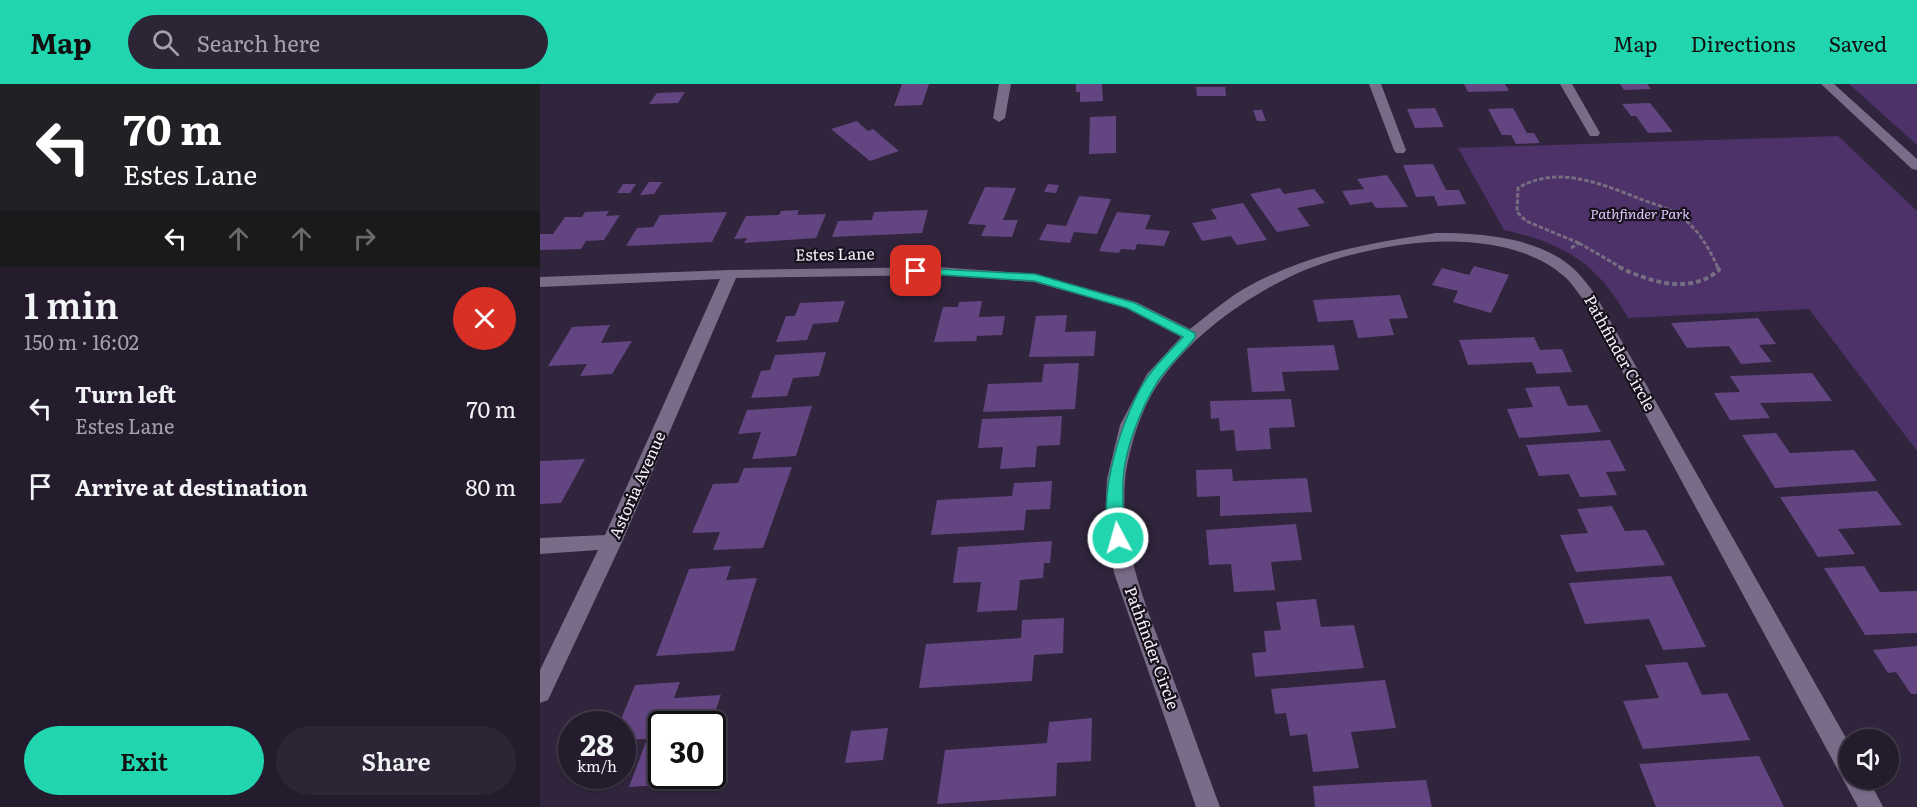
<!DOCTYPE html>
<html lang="en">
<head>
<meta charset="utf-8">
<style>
  :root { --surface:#241c2d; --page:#2c2535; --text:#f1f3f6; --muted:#a3a1aa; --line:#413a49; --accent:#21d5af }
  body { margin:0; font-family:Literata,serif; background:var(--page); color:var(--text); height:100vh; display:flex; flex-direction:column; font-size:22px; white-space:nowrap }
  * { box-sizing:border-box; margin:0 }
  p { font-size:20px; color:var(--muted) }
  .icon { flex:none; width:33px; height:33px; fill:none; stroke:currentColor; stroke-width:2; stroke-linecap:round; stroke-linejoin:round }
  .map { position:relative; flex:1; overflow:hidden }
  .side { display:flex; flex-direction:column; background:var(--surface); width:540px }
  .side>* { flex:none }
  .top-card { background:#202124; color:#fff; overflow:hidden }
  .buttons { position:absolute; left:1299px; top:645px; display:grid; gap:12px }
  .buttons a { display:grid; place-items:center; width:60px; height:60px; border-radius:50%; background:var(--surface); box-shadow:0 2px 4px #0004,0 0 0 2px var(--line); font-size:30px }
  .speed { position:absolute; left:18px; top:627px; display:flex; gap:12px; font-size:30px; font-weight:700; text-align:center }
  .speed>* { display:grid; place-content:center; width:78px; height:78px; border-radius:50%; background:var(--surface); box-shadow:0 2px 4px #0004,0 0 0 2px var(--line); line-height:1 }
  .speed small { font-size:15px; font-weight:400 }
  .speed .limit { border:3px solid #111; border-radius:9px; background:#fff; color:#111 }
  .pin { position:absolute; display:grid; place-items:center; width:51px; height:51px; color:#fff; margin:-26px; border-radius:12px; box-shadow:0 3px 9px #0006 }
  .me { position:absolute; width:66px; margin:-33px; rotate:354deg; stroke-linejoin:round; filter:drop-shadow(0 0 4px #0008) }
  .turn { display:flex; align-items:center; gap:21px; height:126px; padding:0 24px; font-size:27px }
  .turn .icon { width:78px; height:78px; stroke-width:2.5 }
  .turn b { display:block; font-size:42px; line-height:51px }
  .lanes { display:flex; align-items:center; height:57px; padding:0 24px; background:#0003; justify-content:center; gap:30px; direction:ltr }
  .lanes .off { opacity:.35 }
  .round { display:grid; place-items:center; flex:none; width:63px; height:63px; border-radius:32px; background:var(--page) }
  .summary { display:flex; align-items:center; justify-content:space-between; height:102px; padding:0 24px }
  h1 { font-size:36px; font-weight:600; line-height:45px }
  .action { display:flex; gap:12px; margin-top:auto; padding:12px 24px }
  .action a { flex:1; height:69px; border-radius:36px; background:var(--accent); color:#111; font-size:24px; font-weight:600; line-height:69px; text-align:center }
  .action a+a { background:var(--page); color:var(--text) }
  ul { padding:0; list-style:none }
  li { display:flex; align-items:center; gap:18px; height:78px; padding:0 24px }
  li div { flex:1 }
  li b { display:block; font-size:22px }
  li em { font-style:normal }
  header { display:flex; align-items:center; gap:36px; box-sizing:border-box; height:84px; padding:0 30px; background:var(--accent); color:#111 }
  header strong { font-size:28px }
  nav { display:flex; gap:33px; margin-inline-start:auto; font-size:21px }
  .search { width:420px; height:54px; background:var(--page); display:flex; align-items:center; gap:15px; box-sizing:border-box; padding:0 21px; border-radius:33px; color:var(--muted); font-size:22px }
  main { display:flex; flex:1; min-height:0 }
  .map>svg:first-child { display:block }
</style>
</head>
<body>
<header>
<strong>Map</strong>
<div class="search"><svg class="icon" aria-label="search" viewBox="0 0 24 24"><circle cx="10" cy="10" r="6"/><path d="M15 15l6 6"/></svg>Search here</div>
<nav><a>Map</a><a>Directions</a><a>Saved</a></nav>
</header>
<main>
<section class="side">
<div class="top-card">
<div class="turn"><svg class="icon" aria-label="left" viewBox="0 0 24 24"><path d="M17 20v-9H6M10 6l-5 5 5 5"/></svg><div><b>70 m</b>Estes Lane</div></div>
<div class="lanes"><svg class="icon" aria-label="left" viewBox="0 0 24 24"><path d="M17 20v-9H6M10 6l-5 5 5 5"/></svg><svg class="icon off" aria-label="ahead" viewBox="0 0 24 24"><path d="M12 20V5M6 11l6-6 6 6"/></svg><svg class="icon off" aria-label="ahead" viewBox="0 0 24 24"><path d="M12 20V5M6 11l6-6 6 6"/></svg><svg class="icon off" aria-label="right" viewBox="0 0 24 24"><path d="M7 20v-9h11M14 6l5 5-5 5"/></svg></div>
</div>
<div class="summary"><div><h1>1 min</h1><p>150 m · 16:02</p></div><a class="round" style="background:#d93025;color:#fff"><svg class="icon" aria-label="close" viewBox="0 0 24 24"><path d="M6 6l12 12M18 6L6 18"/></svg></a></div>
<ul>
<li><svg class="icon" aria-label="left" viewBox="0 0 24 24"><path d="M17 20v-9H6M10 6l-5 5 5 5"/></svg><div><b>Turn left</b><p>Estes Lane</p></div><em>70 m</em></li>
<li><svg class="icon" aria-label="arrive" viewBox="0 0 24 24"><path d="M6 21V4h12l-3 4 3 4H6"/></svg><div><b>Arrive at destination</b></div><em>80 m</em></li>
</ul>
<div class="action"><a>Exit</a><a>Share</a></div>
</section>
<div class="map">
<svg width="1377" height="723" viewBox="0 0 1377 723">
  <rect width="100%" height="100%" fill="#30253c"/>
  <path fill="#4d3169" d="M1309,0H1377V61Z
    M1298,52L1377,127V367L1269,225L1088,234C1057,179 1025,160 964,146L918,64Z"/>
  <path fill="#634582" d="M362,0H389L382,21L354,22Z
    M536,0H562L563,17L540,18V8H536Z
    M924,0H965L969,7L928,8Z
    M1080,0H1107L1111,5L1084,6Z
    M656,3H685L686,12H657Z
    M145,8L138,19L109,20L117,9Z
    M1110,19L1133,48L1108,49L1096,32H1091L1082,20Z
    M895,24L904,43L875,44L867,25Z
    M973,24L987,49H994L1000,59L976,60L971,51H962L948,25Z
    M713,26H722L726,37H717Z
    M576,32V69L549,70L550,33Z
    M317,37L328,47L333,45L359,67L330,77L291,45Z
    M893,80L906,106H919L926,120L898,122L894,112L876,113L863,81Z
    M847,91L868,123L836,124L832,118L810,121L802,107L824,105L817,95Z
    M109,98H122L114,110L100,111Z
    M83,100H96L90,109H77Z
    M508,100L519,101L516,109L504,108Z
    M445,103L476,104L463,136H478L472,153L441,152L446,141L428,140Z
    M740,104L744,110L774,105L785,119L757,124L770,142L737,148L710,110Z
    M539,112L571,115L557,150L534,148L530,159L499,156L507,140L526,142Z
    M703,119L727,156L697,161L691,152L662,157L652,139L677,135L671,125Z
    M259,126L257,131L286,130L276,154L204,159L207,154L194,155L206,132L239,131L241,127Z
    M388,126L382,149L292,153L298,137L332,136L334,128Z
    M69,127L66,132L80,131L64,156L46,157L41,165L0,166V150H13L25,133H42L45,128Z
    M187,128L172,158L86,162L97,144L113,143L120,131Z
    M577,128L611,131L605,145L630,147L624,162L597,160L595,166L581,165L579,169L559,167Z
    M934,182L969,191L951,229L913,218L918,207L892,201L902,184L929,191Z
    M860,211L868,234L849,235L854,251L818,254L813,236L778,238L773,216Z
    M305,217L298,238L273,240L267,256L236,258L246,232H255L260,219Z
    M442,217L439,233L465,232L462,251L437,252L436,257L394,258L403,223H418L419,218Z
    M527,231L525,248L556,247L554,272L489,273L496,232Z
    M1218,234L1236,260L1219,261L1232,278L1201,280L1189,262L1147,264L1131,239Z
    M70,241L61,259L92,257L72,290L40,292L47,280L8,282L32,243Z
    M994,253L1000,266L1022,265L1032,288L997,290L992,278L928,281L919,256Z
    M794,261L799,286L742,288L745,307L712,308L707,264Z
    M286,268L279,292L253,294L247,312L211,314L221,287L230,286L235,271Z
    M539,279L535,325L443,328L448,300L502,298L504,280Z
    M1272,289L1292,317L1220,319L1230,334L1190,336L1174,309L1200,308L1190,292Z
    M1019,302L1028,322L1047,321L1061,348L979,354L967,325L993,323L985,304Z
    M751,315L755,343L729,344L731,365L696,367L694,346L680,347L679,334L671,335L670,317Z
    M272,322L256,372L212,375L221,348L198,350L207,326Z
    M522,332L520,361L497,362L495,383L460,385L463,363L438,364L442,335Z
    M1236,349L1250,369L1314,366L1337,397L1235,404L1202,351Z
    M1070,356L1086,387L1066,388L1077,411L1040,413L1029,390L999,392L986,361Z
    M45,375L21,419L0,420V377Z
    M252,383L223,464L173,466L180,448L152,449L173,400L198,399L204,384Z
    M692,385L693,397L767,394L772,428L680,432V412L657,413L656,386Z
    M512,397L510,425L486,426L484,446L391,451L397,416L472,412L474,399Z
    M1337,407L1362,441L1298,445L1315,470L1278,473L1240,413Z
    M1072,422L1085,447L1106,446L1125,481L1036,488L1020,451L1048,449L1037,425Z
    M756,440L762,476L731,478L735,506L694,508L691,480L669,481L666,446Z
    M512,457L510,479H504L503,494L480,496L477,526L437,528L441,498L413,499L418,463Z
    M191,482L186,496L217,494L194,567L116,572L149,485Z
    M1324,482L1340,508L1377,507V549L1325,551L1284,484Z
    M1131,492L1166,563L1123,566L1109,535L1045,540L1029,499Z
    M776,515L781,543L814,541L824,584L715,593L712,569L726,568L724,547L741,546L736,518Z
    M524,534L523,569L494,571L492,597L379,604L386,560L481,554L482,536Z
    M1377,562V610H1371L1356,588L1348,589L1333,566Z
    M1147,578L1162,611L1187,609L1210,656L1103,665L1083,617L1119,614L1105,581Z
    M845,596L856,644L811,648L819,684L773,688L767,650L750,652L746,629L735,630L731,605Z
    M140,598L134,614L181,611L171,640H122V692H154L152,699L89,703L107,655L82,656V640H79L95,601Z
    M552,634L551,677L517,679L516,712L397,720L405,666L507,659L509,638Z
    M348,644L343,676L305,679L311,647Z
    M1219,672L1244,723H1116L1099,680Z
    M886,696L892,723H775L773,702Z"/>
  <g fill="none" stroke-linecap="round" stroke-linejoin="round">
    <path stroke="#766d81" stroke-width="3" stroke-dasharray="4.5 2" stroke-linecap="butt" d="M1039,159L1082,184
      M1039,159L986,137L977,128L978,104C1017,81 1059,99 1098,114C1113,120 1131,124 1144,135C1160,148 1170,166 1178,184
      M1031,164L1039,159"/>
    <path stroke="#766d81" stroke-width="4" stroke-dasharray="5 3" stroke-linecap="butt" d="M1079,183C1110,198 1150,211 1179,186L1178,183"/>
    <path fill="#796c88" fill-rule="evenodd" d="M459,0H471L465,34L459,38L453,34Z
      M829,0H841L866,66L864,69H856L854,66Z
      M1020,0H1032L1060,49L1058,52H1050Z
      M1281,0H1294L1377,75V86L1372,85Z
      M896,149C943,149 1002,153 1037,188C1044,195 1049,203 1055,210L1310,661V694H1328L1343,723H1318L1043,215C1037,208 1032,199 1025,193C961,137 837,157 765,186C711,209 655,248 621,296C602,321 588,366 585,397C580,461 605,519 627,578C645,626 662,675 680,723H656L574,489L565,436L567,395L580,341L607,290L641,253L586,224L494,198L399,191L196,194L82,458L8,616L0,619V586L58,466L0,470V454L65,451L180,195L0,203V193L190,186L399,183L495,190L596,218L650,245C667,232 684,217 702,206C762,171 828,159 896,149Z"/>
  </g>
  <path fill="#21d5af" stroke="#158a72" stroke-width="1.5" d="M376,184L495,190L595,219L655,249V254C643,268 628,282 618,297C601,324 584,366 583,398C582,408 585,454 583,458H573C552,420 585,323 609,291C619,277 632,265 643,253L587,224L494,197L372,189V185Z"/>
  <g text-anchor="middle" stroke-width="4.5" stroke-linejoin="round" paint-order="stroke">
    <g font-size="14" font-style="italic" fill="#e1c8ff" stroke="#16111b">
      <text x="1100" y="135">Pathfinder Park</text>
    </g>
    <g font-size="16" fill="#f6f0fd" stroke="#16111b">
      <text transform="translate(295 170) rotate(-1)" y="6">Estes Lane</text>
      <text transform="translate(1080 269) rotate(61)" y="6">Pathfinder Circle</text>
      <text transform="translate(97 401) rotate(-66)" y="6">Astoria Avenue</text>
      <text transform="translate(612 564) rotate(70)" y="6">Pathfinder Circle</text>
    </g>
  </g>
</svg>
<div class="buttons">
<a><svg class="icon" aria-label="sound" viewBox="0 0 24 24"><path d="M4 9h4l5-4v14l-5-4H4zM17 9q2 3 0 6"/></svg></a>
</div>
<div class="speed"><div>28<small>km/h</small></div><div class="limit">30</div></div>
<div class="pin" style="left:376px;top:187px;background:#d93025"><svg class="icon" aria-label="arrive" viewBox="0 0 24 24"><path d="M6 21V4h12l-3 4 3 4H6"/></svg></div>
<svg class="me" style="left:578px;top:454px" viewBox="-20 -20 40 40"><circle r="17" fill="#21d5af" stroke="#fff" stroke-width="3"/><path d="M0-11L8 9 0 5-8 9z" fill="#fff"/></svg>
</div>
</main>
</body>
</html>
